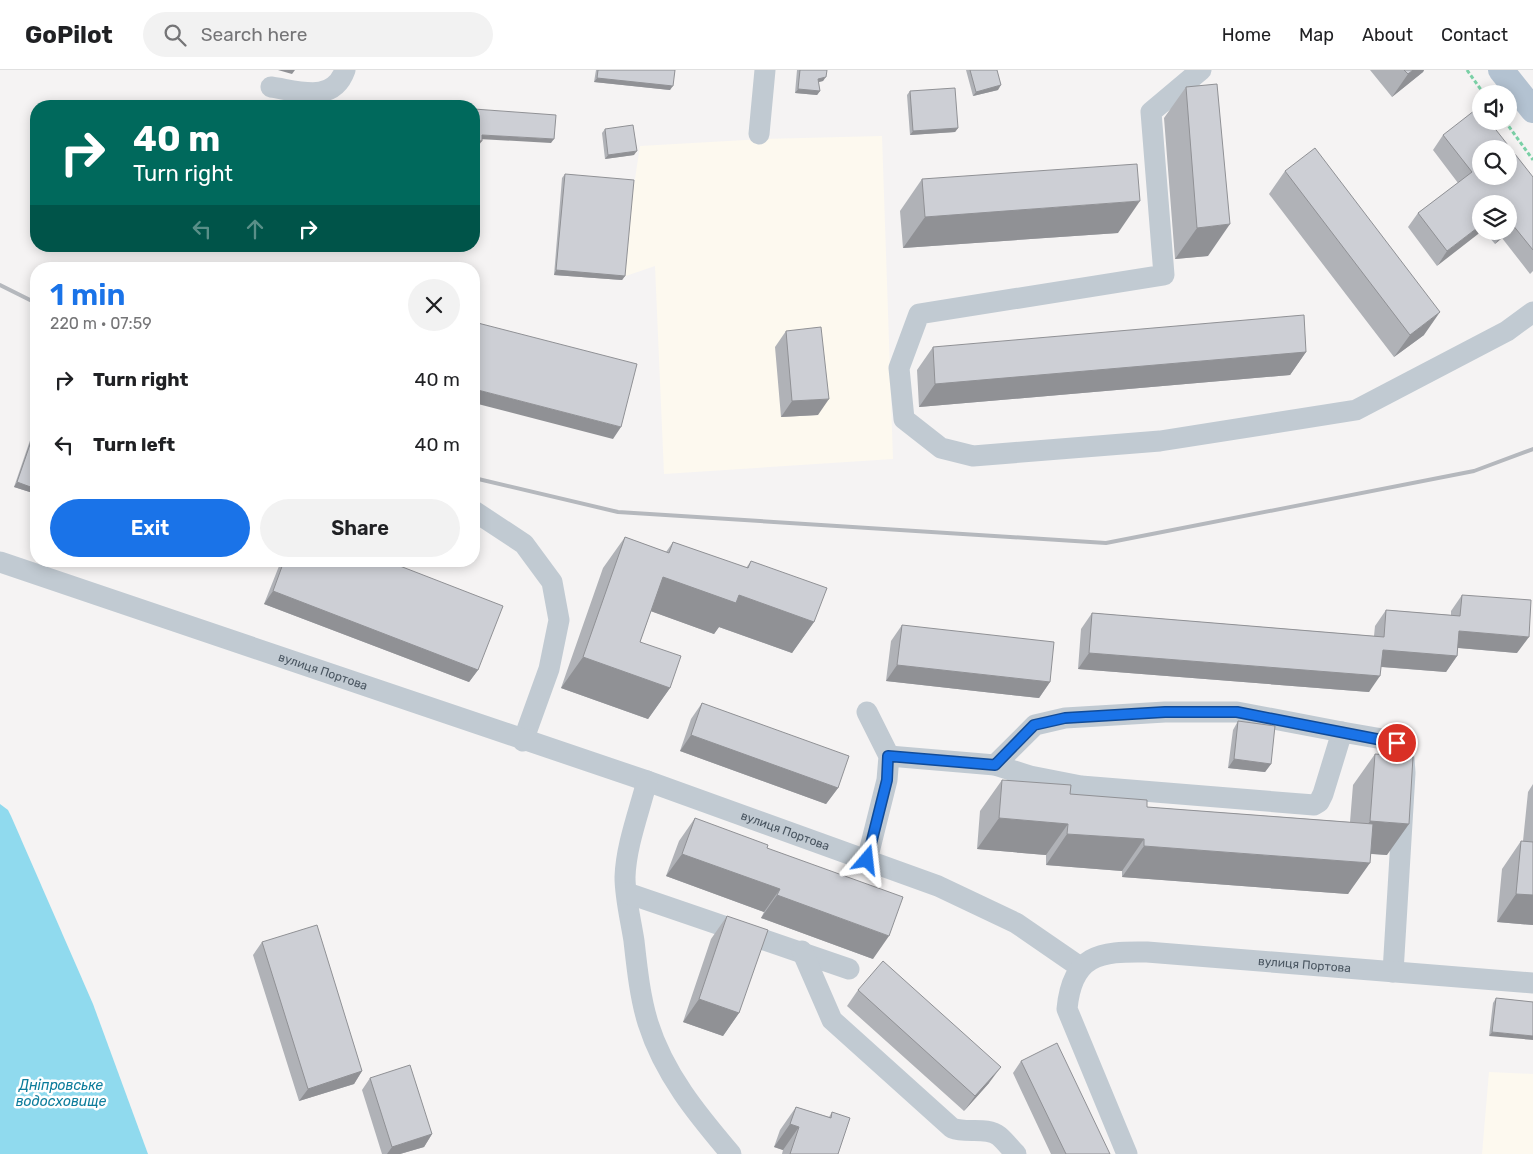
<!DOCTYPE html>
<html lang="en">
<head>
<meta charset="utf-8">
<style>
  :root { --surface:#fff; --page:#f2f2f2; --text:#202124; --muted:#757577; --line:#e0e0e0; --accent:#1a73e8 }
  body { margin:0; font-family:Rubik,sans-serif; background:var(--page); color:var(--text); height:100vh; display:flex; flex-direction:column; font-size:19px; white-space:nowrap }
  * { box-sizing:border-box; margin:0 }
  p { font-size:16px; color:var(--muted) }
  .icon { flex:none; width:28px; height:28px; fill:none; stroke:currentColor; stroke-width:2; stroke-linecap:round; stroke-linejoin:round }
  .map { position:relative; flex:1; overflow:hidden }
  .sheet { position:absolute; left:30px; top:192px; width:450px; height:305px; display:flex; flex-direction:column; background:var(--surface); border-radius:20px; box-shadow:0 2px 12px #0003 }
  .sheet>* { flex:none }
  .banner { position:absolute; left:30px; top:30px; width:450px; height:152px; border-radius:20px; box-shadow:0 2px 12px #0003; background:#00695c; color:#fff; overflow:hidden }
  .controls { position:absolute; left:1472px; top:15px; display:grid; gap:10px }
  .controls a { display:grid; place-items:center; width:45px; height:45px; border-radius:50%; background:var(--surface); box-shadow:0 2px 12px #0003; font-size:25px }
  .pin { position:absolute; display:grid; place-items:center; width:42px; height:42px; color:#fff; margin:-21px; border:2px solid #fff; border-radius:50%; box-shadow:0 1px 5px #0007 }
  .me { position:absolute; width:55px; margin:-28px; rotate:17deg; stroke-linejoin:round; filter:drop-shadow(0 0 4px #0008) }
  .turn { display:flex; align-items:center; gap:18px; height:105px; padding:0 20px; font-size:22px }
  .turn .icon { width:65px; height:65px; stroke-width:2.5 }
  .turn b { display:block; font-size:35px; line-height:42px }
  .lanes { display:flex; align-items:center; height:48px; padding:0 20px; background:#0003; justify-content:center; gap:25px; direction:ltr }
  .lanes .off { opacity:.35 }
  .round { display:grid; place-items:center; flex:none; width:52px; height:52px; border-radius:26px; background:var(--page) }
  .headline { display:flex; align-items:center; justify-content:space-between; height:85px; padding:0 20px }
  h1 { font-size:30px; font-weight:600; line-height:38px; color:var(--accent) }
  .action { display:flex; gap:10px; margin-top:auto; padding:10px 20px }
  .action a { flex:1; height:58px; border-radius:30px; background:var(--accent); color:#fff; font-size:20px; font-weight:600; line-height:58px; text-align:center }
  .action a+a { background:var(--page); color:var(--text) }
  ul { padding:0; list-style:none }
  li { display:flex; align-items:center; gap:15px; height:65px; padding:0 20px }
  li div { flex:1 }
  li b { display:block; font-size:19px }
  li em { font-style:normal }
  header { display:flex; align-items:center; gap:30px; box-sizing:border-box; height:70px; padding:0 25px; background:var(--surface); border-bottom:1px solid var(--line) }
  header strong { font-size:24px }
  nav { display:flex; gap:28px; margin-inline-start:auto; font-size:18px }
  .search { width:350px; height:45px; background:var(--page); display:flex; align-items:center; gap:12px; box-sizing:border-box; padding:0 18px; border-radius:28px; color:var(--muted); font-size:19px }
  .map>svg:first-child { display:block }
</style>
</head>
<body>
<header>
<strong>GoPilot</strong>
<div class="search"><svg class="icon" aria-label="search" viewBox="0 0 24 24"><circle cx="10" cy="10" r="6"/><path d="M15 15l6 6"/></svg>Search here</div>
<nav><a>Home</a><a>Map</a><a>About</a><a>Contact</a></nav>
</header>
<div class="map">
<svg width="1533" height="1084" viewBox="0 0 1533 1084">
  <rect width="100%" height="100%" fill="#f5f3f3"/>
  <path fill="#fdf9ef" d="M882,66L893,389L664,404L655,196L620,208L640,76L763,69Z
    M1489,1002L1533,1004V1084H1482Z"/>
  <path fill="#90daee" d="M0,734L8,740L11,746L93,934L148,1084H0Z"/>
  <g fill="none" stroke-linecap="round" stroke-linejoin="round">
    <path stroke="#7ad0a6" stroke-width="3" stroke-dasharray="4 2.5" stroke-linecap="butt" d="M1467,0L1484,24
      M1505,51L1533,90"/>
    <g stroke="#c1cad2" stroke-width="21">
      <path d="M1201,0L1151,42L1164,205L919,244L899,298L904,349L941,378L973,386L1160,371L1356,340L1507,261L1533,242"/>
      <path d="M271,17C299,21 333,34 345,0"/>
      <path d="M759,64L765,0"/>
      <path d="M474,441L524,474L552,512L559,550L549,599L523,671"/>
      <path id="s1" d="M0,492L647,711L938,816L1016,853L1080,897"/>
      <path d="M889,686L995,695L1030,706L1081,716L1314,735L1319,732L1323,724L1342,662L1394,671L1399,674L1404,688L1405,703L1393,902"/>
      <path d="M995,695L1035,655L1065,648L1165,642H1237L1342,662"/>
      <path d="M647,711C639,742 626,776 625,807C625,828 631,851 634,871C637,898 640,927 648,953C664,1004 697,1044 731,1084"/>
      <path d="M867,790L887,710L889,686L867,642"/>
      <path d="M627,823L849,899"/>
      <path d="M802,881L832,950L952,1058C967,1064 986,1056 999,1066C1005,1071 1010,1078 1016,1084"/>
      <path id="s2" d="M1127,1084L1067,939C1072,885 1099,881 1147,882L1533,913"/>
    </g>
    <path stroke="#b3c2d1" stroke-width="26" d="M1501,0L1533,40"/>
    <path stroke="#b5b8bd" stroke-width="4" d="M0,215L36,233
      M474,408L618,442L1106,473L1474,401L1533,379"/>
  </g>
  <path fill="#b0b2b7" d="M596,0H675L670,20L594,12Z
    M797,0H827L823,11L818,12L820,21L817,25L795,23Z
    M966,0H997L998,20L973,26Z
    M1370,0H1424L1423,2L1392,27Z
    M1186,17L1208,186L1175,189L1164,48Z
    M910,21L958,58L955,62L910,65L907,25Z
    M605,59L634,85L605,89L602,63Z
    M1443,65L1533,107V201L1530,204L1502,168L1495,174L1484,161H1509V134H1481L1437,196L1408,157L1418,143L1458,113L1433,80Z
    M1285,101L1424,265L1394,287L1269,124Z
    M565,104L625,206L622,210L554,205L562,108Z
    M922,109L1118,163L903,178L900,141Z
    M786,261L818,345L781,347L775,277Z
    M933,277L1306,282L1290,305L919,337L917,300Z
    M36,353V424L14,417Z
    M625,467L666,482L673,472L746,498L751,491L814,552L792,583L719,557L714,564L651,541L640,572L670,618L648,649L561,618L603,498Z
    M281,491H387L478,600L469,612L264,534Z
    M1462,525L1517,583L1458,578L1457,586L1446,602L1381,597L1369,622L1078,599L1081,559L1092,543L1374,566L1375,556L1386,540L1451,545V541Z
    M902,555L1050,612L1039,628L886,611L891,571Z
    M702,633L838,718L826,734L680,681L691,649Z
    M1238,651L1271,694L1265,702L1228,698L1233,660Z
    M1375,684L1387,785L1371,784L1348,824L1122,807V801L1046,795V785L977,779L980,741L1002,710L1070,724L1147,737L1350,752L1353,715Z
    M1533,714V855L1497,852L1502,799L1521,771H1523L1528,722Z
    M695,748L767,778L873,889L761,848L764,842L666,806L679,771Z
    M727,846L739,943L723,966L683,952L711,869Z
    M262,872L362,1001L354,1014L299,1031L253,885Z
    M858,920L989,1013L964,1041L847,936Z
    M1496,928L1533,932L1489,966L1493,933Z
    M1021,991L1110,1084H1051L1013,1003Z
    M370,1008L432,1064L424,1077L400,1084H382L362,1020Z
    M796,1037L829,1047L832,1042L838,1084H782L783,1080L774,1077L780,1060Z"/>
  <path fill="#909195" d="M278,0H295L292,4Z
    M1413,0H1424L1423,2L1392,27L1408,4Z
    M826,7L823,11L815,13L818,9Z
    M597,8L673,16L670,20L594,12Z
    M1001,15L998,20L973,26L976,22Z
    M798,19L820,21L817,25L795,23Z
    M958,58L955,62L910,65L913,61Z
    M482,65L554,69L551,73L479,69Z
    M474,70L482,71L479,75H474Z
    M637,81L634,85L605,89L608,85Z
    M1140,131L1118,163L903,178L925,147Z
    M1230,154L1208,186L1175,189L1197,158Z
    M1481,155V161H1482L1437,196L1447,181Z
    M1504,161H1507L1502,168L1495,174Z
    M556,200L625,206L622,210L554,205Z
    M1440,242L1424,265L1394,287L1410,265Z
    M1306,282L1290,305L919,337L935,314Z
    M474,319L621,357L613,369L474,333Z
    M829,329L818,345L781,347L792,331Z
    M17,412L36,419V424L14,417Z
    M663,507L739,525L814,552L792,583L719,557L714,564L642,538Z
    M273,521L478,600L469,612L264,534Z
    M1459,561L1529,567L1517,583L1448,577Z
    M1383,580L1457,586L1446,602L1371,596Z
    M1089,583L1380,606L1369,622L1078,599Z
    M583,587L670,618L648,649L561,618Z
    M897,595L1050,612L1039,628L886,611Z
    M691,665L838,718L826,734L680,681Z
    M1234,689L1271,694L1265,702L1228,698Z
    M999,748L1068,754L1046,785L977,779Z
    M1370,751L1409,754L1387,785L1348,782Z
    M1067,764L1144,769L1122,801L1046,795Z
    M1144,776L1370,793L1348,824L1122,807Z
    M682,784L780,819L764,842L666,806Z
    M1516,824L1533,825V855L1497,852Z
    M777,825L889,866L873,889L761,848Z
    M699,929L739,943L723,966L683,952Z
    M1492,962L1533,966V970L1489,966Z
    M1001,997L989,1013L964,1041L975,1026Z
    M362,1001L354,1014L299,1031L308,1019Z
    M790,1054L799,1057L783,1080L774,1077Z
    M432,1064L424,1077L400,1084H387L392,1077Z"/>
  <path fill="#cdcfd5" stroke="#909195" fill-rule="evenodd" d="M598,0H675L673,16L597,8Z
    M800,0H827L826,7L818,9L820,21L798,19Z
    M970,0H997L1001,15L976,22Z
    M1404,0H1413L1408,4Z
    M1217,14L1230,154L1197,158L1186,17Z
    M955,18L958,58L913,61L910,21Z
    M415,35L435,36H414Z
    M1479,37L1481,41V51H1489L1533,107V180L1512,154L1509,157V134H1481V155L1447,181L1418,143L1472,102L1443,65ZM1481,79H1509V106H1481Z
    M474,39L556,45L554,69L482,65V71L474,70Z
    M633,55L637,81L608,85L605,59Z
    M1315,78L1440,242L1410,265L1285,101Z
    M1137,94L1140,131L925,147L922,109Z
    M565,104L634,110L625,206L556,200Z
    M1304,245L1306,282L935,314L933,277Z
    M474,252L637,294L621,357L474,319Z
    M821,257L829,329L792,331L786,261Z
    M36,357V419L17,412Z
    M625,467L669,483L673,472L748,498L751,491L827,518L814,552L739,525L736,533L663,507L640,572L681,586L670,618L583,587Z
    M284,491H387L503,536L478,600L273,521Z
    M1462,525L1531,530L1529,567L1459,561L1457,586L1383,580L1380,606L1089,583L1092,543L1384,567L1386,540L1460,546Z
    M902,555L1054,572L1050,612L897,595Z
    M702,633L849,686L838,718L691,665Z
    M1238,651L1275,656L1271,694L1234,689Z
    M1375,684L1413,687L1409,754L1370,751Z
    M1002,710L1071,715L1070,724L1147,730V737L1373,754L1370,793L1144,776V769L1067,764L1068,754L999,748Z
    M695,748L768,775L767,778L903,827L889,866L777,825L780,819L682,784Z
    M1521,771L1533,772V825L1516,824Z
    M727,846L768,860L739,943L699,929Z
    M317,855L362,1001L308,1019L262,872Z
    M883,891L1001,997L975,1026L858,920Z
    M1496,928L1533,932V966L1492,962Z
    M1057,973L1110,1084H1066L1021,991Z
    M410,995L432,1064L392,1077L370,1008Z
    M796,1037L831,1048L832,1042L850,1048L838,1084H790L799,1057L790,1054Z"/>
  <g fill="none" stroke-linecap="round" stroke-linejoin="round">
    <defs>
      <path id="route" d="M867,790L887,710L888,686L995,695L1034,655L1065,648L1165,642H1237L1397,673"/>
    </defs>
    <use href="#route" stroke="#114b97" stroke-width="12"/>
    <use href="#route" stroke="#1a73e8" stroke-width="9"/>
  </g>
  <g text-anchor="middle" stroke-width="5" stroke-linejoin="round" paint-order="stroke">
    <g font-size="12" fill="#4a5661" stroke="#fff">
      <text dy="4" stroke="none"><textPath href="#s1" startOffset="341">вулиця Портова</textPath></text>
      <text dy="4" stroke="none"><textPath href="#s1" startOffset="830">вулиця Портова</textPath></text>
      <text dy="4" stroke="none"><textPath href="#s2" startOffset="429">вулиця Портова</textPath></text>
    </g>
    <g font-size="14" font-style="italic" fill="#0c7c9b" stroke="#fff">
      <text x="61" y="1020">Дніпровське<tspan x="61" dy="16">водосховище</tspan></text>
    </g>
  </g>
</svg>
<div class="controls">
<a><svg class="icon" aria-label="sound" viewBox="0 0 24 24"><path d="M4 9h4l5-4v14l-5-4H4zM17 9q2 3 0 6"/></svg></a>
<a><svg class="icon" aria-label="search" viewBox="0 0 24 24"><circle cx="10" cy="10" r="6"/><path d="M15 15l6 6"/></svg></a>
<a><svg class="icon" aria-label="layers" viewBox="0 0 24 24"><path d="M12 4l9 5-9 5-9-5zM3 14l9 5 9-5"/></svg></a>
</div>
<div class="pin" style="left:1397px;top:673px;background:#d93025"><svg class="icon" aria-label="arrive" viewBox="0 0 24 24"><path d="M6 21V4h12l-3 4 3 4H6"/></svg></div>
<svg class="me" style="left:867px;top:790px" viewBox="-20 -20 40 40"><path d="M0-17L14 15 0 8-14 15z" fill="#1a73e8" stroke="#fff" stroke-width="4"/></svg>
<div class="banner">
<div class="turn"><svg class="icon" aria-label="right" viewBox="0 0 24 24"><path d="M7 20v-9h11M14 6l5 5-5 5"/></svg><div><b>40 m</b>Turn right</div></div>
<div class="lanes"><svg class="icon off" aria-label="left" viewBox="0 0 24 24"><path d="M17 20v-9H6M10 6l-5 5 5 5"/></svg><svg class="icon off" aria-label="ahead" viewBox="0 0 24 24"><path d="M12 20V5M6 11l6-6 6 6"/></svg><svg class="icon" aria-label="right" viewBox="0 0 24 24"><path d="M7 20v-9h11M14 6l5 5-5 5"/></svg></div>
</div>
<section class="sheet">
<div class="headline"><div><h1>1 min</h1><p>220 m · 07:59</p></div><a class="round"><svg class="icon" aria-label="close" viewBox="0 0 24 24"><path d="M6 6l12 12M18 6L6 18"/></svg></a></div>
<ul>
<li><svg class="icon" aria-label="right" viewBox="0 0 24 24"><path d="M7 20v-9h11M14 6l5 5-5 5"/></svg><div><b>Turn right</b></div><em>40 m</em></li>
<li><svg class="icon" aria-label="left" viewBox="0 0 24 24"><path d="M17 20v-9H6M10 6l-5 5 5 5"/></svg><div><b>Turn left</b></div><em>40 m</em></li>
</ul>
<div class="action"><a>Exit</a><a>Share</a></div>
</section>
</div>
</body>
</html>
